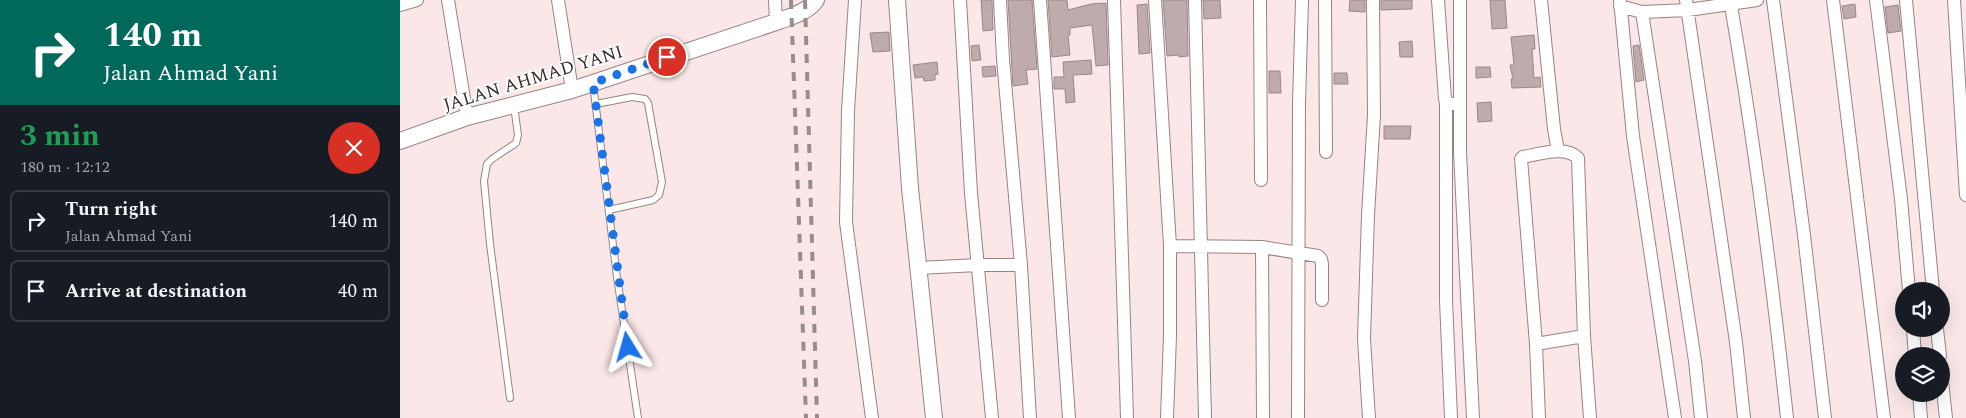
<!DOCTYPE html>
<html lang="en">
<head>
<meta charset="utf-8">
<style>
  :root { --surface:#171b24; --page:#242831; --text:#f1f3f6; --muted:#9ea1a6; --line:#363941 }
  body { margin:0; font-family:Spectral,serif; background:var(--page); color:var(--text); height:100vh; display:flex; flex-direction:column; font-size:19px; white-space:nowrap }
  * { box-sizing:border-box; margin:0 }
  p { font-size:16px; color:var(--muted) }
  .icon { flex:none; width:28px; height:28px; fill:none; stroke:currentColor; stroke-width:2; stroke-linecap:round; stroke-linejoin:round }
  .map { position:relative; flex:1; overflow:hidden }
  .side { display:flex; flex-direction:column; background:var(--surface); width:400px }
  .side>* { flex:none }
  .top-card { background:#00695c; color:#fff; overflow:hidden }
  .controls { position:absolute; left:1495px; top:282px; display:grid; gap:10px }
  .controls a { display:grid; place-items:center; width:55px; height:55px; border-radius:50%; background:var(--surface); box-shadow:0 5px 20px #0002; font-size:25px }
  .pin { position:absolute; display:grid; place-items:center; width:42px; height:42px; color:#fff; margin:-21px; border:2px solid #fff; border-radius:50%; box-shadow:0 1px 5px #0007 }
  .me { position:absolute; width:55px; margin:-28px; rotate:352deg; stroke-linejoin:round; filter:drop-shadow(0 0 4px #0008) }
  .turn { display:flex; align-items:center; gap:18px; height:105px; padding:0 20px; font-size:22px }
  .turn .icon { width:65px; height:65px; stroke-width:2.5 }
  .turn b { display:block; font-size:35px; line-height:42px }
  .round { display:grid; place-items:center; flex:none; width:52px; height:52px; border-radius:26px; background:var(--page) }
  .head { display:flex; align-items:center; justify-content:space-between; height:85px; padding:0 20px }
  h1 { font-size:30px; font-weight:700; line-height:38px; color:#1e9e55 }
  ul { padding:0; list-style:none }
  li { display:flex; align-items:center; gap:15px; height:62px; margin:0 10px 8px; padding:0 10px; border:2px solid var(--line); border-radius:8px }
  li div { flex:1 }
  li b { display:block; font-size:19px }
  li em { font-style:normal }
  main { display:flex; flex:1; min-height:0 }
  .map>svg:first-child { display:block }
</style>
</head>
<body>
<main>
<section class="side">
<div class="top-card">
<div class="turn"><svg class="icon" aria-label="right" viewBox="0 0 24 24"><path d="M7 20v-9h11M14 6l5 5-5 5"/></svg><div><b>140 m</b>Jalan Ahmad Yani</div></div>
</div>
<div class="head"><div><h1>3 min</h1><p>180 m · 12:12</p></div><a class="round" style="background:#d93025;color:#fff"><svg class="icon" aria-label="close" viewBox="0 0 24 24"><path d="M6 6l12 12M18 6L6 18"/></svg></a></div>
<ul>
<li><svg class="icon" aria-label="right" viewBox="0 0 24 24"><path d="M7 20v-9h11M14 6l5 5-5 5"/></svg><div><b>Turn right</b><p>Jalan Ahmad Yani</p></div><em>140 m</em></li>
<li><svg class="icon" aria-label="arrive" viewBox="0 0 24 24"><path d="M6 21V4h12l-3 4 3 4H6"/></svg><div><b>Arrive at destination</b></div><em>40 m</em></li>
</ul>
</section>
<div class="map">
<svg width="1566" height="418" viewBox="0 0 1566 418">
  <rect width="100%" height="100%" fill="#fbe7e7"/>
  <path fill="#bfabac" stroke="#9a8788" d="M581,0H592L593,30L583,31Z
    M608,0H632L637,69L626,70L628,84L613,86Z
    M648,0H667L668,10L691,4L706,3L708,65L696,66L692,25L670,28V35H668L670,55L652,57Z
    M763,0H787L788,56L779,57V55L767,56Z
    M803,0H820L821,18L804,19Z
    M950,0H965V12L949,11Z
    M981,0H1012V9L981,10Z
    M1090,0H1105L1107,28L1092,29Z
    M747,4L750,53L739,54L737,5Z
    M1455,4L1456,17L1444,19L1442,6Z
    M1498,5L1501,31L1488,33L1485,7Z
    M489,32L490,51L473,52L470,33Z
    M1134,35L1135,49H1132L1134,78L1140,77L1141,87L1112,88L1111,79H1113L1110,65H1114L1111,37Z
    M1012,41L1013,57H1000L999,42Z
    M579,45L581,60L572,61L571,46Z
    M1239,45L1244,80L1236,82L1233,46Z
    M691,60L692,74L673,75L675,102L666,103L665,89H654V77H664L663,62Z
    M537,62L538,74L535,75V80L524,81L523,77L515,78L513,65Z
    M595,66L596,76L583,77L582,67Z
    M1076,67H1090L1091,77L1076,78Z
    M869,71H880L881,93H869Z
    M934,73H947L948,84H934Z
    M1091,102L1092,121L1078,122L1077,103Z
    M984,126H1011L1010,139H984Z"/>
  <g fill="none" stroke-linecap="round" stroke-linejoin="round">
    <defs>
      <path id="service" d="M193,84L217,277L238,418
        M196,104L232,97L245,99L248,103L262,182L259,195L253,200L209,210
        M110,398L90,244L84,181L87,164L92,159L116,143L118,135L114,106"/>
      <path id="minor" d="M48,0L67,117
        M158,0L172,90
        M375,0L376,22
        M455,0L448,111L446,222L472,418
        M560,0L571,193L592,418
        M600,0L603,59L621,265L630,418
        M640,0L669,418
        M714,0L727,418
        M755,0L770,246V335L767,418
        M795,0L805,418
        M860,0L861,180
        M925,0L926,152
        M1038,0L1045,99L1046,103L1053,104
        M1060,0V152L1073,418
        M1141,0L1154,129L1158,151
        M1220,0L1233,136L1275,418
        M1286,0L1336,342L1344,418
        M1330,0C1354,139 1372,278 1387,418
        M1373,0L1404,235L1425,418
        M1433,0L1484,418
        M1476,0L1501,199L1509,291
        M1506,0L1533,291
        M1554,0L1566,195
        M0,5L17,0
        M1220,6L1242,12L1288,10L1357,0
        M1242,12L1295,361L1301,418
        M1046,103V300L1051,418
        M770,246L862,247L918,256L921,259L922,264V300
        M862,247L863,418
        M518,268L578,265H621
        M1513,329L1515,356
        M1537,329L1540,356
        M1136,344L1184,336
        M1541,372L1546,418
        M1519,394L1521,418
        M898,418L899,102L902,0
        M969,418L964,339L968,215L974,115L973,0
        M1139,418L1136,344L1121,159L1123,157C1139,154 1166,145 1178,158L1184,336L1190,418"/>
      <path id="tertiary" d="M497,0L510,188L534,418
        M0,141L67,117L172,90L379,21C392,16 408,12 416,0"/>
    </defs>
    <use href="#service" stroke="#968484" stroke-width="8"/>
    <use href="#minor" stroke="#968484" stroke-width="14"/>
    <use href="#tertiary" stroke="#968484" stroke-width="18"/>
    <use href="#service" stroke="#fff" stroke-width="6"/>
    <use href="#minor" stroke="#fff" stroke-width="12"/>
    <use href="#tertiary" stroke="#fff" stroke-width="16"/>
    <path stroke="#9a8c8d" stroke-width="4" stroke-dasharray="9 9" stroke-linecap="butt" d="M391,0L406,418
      M405,0L417,418"/>
  </g>
  <g fill="none" stroke-linecap="round" stroke-linejoin="round">
    <path stroke="#1a73e8" stroke-width="9" stroke-dasharray="0 16.2" d="M228,347L193,83L267,57"/>
  </g>
  <g text-anchor="middle" stroke-width="4" stroke-linejoin="round" paint-order="stroke">
    <g font-size="18" fill="#352d2e" stroke="#fff">
      <text transform="translate(133 78) rotate(-17)" y="6">JALAN AHMAD YANI</text>
    </g>
  </g>
</svg>
<div class="controls">
<a><svg class="icon" aria-label="sound" viewBox="0 0 24 24"><path d="M4 9h4l5-4v14l-5-4H4zM17 9q2 3 0 6"/></svg></a>
<a><svg class="icon" aria-label="layers" viewBox="0 0 24 24"><path d="M12 4l9 5-9 5-9-5zM3 14l9 5 9-5"/></svg></a>
</div>
<div class="pin" style="left:267px;top:57px;background:#d93025"><svg class="icon" aria-label="arrive" viewBox="0 0 24 24"><path d="M6 21V4h12l-3 4 3 4H6"/></svg></div>
<svg class="me" style="left:228px;top:347px" viewBox="-20 -20 40 40"><path d="M0-17L14 15 0 8-14 15z" fill="#1a73e8" stroke="#fff" stroke-width="4"/></svg>
</div>
</main>
</body>
</html>
